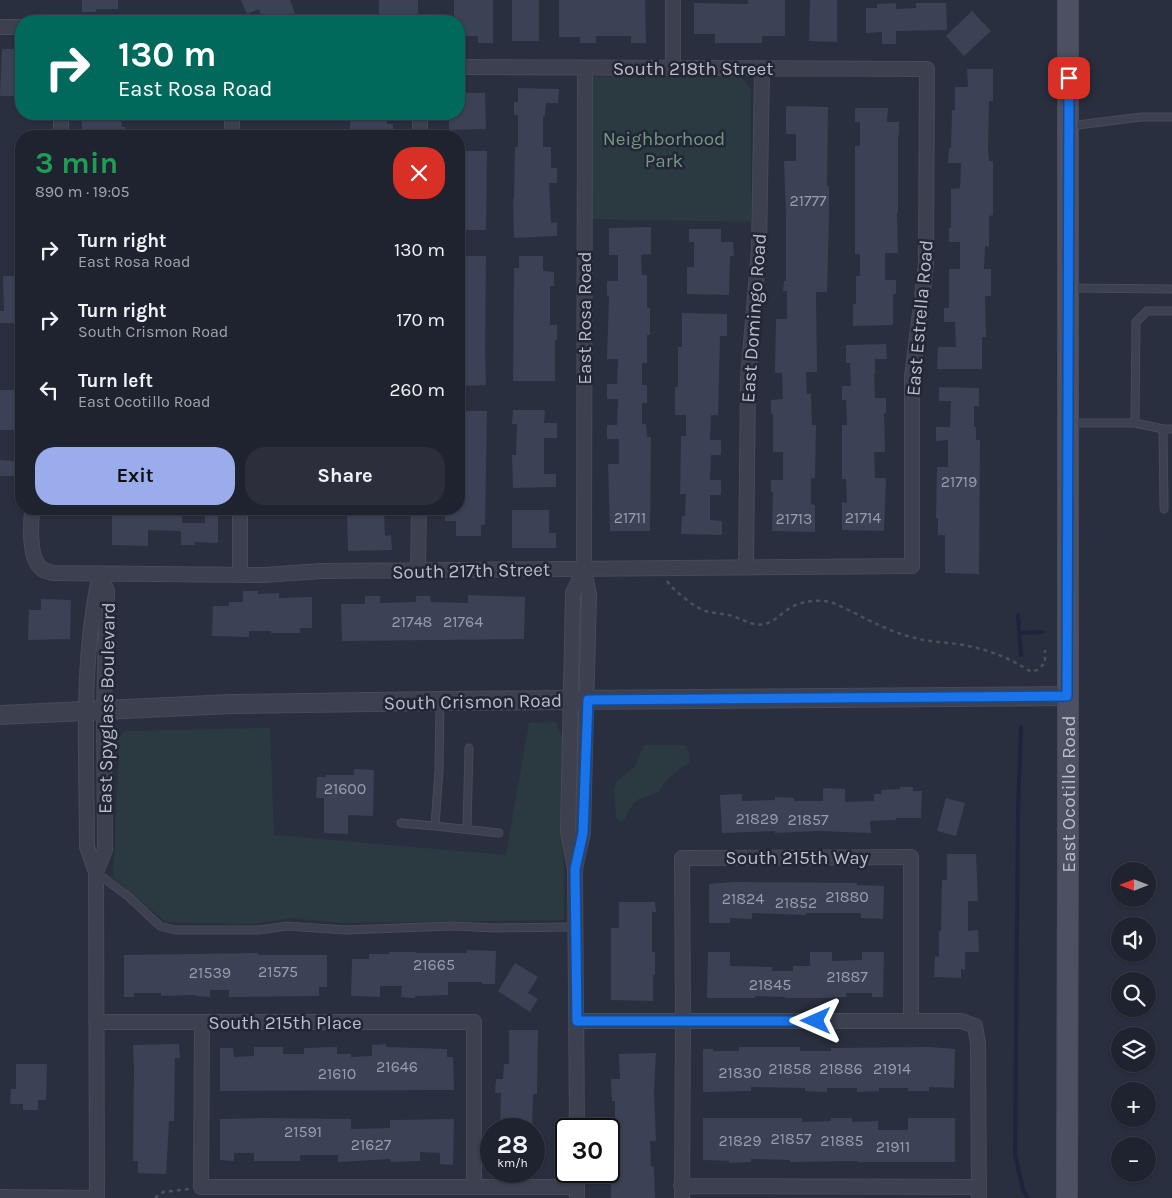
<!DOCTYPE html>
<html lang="en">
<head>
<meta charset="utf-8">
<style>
  :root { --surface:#1f232f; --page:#2c2f3b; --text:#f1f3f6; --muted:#a1a4aa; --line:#3c404b; --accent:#9baced }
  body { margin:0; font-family:Karla,sans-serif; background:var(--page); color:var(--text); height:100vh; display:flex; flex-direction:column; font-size:19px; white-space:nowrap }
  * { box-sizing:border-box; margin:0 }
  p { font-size:16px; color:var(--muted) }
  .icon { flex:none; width:28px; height:28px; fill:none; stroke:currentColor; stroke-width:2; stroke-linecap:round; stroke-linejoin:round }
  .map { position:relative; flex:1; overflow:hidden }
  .sheet { position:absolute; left:15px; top:130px; width:450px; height:385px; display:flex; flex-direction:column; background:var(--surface); border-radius:20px; box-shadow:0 1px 4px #0004,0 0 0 1px var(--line) }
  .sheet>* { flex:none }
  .guide { position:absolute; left:15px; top:15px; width:450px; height:105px; border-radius:20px; box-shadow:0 1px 4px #0004,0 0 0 1px var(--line); background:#00695c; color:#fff; overflow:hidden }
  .needle { width:32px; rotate:270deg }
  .controls { position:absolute; left:1111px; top:862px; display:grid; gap:10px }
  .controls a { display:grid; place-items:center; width:45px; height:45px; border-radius:50%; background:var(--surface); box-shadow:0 1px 4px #0004,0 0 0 1px var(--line); font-size:25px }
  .speed { position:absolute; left:480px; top:1118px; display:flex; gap:10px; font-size:25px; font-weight:700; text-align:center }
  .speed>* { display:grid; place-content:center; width:65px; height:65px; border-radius:50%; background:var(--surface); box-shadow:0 1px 4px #0004,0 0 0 1px var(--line); line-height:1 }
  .speed small { font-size:12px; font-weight:400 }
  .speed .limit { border:2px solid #111; border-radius:8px; background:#fff; color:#111 }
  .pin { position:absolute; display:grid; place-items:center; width:42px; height:42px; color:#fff; margin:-21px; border-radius:10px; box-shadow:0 2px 8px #0006 }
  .me { position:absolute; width:55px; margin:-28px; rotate:270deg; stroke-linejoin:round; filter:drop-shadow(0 0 4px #0008) }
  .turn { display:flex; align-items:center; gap:18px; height:105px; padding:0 20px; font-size:22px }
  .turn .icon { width:65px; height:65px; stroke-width:2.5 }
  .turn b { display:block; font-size:35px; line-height:42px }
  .round { display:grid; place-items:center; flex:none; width:52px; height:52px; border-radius:20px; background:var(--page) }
  .head { display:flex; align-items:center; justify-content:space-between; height:85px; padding:0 20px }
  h1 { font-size:30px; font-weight:700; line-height:38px; color:#1e9e55 }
  .cta { display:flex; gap:10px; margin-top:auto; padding:10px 20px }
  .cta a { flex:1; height:58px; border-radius:20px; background:var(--accent); color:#111; font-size:20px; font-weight:700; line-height:58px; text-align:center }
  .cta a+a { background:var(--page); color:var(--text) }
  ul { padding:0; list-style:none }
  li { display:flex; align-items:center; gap:15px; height:70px; padding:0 20px }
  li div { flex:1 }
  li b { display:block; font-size:19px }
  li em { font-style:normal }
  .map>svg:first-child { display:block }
</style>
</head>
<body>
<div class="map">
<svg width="1172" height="1198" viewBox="0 0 1172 1198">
  <rect width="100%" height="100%" fill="#292f3f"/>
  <path fill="#2b3a40" d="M593,77H742L751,90V222L590,219Z
    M556,722L563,740L564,920L338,923L293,918L254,924L166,922L113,878L119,755L114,745L124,731L270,728L274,835L506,855L529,723Z
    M644,745H685L690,755L689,763L675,772L665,782L659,792L639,799L633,804L624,820L620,822L616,817L614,790L616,782L635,766Z"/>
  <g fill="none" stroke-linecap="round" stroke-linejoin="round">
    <path stroke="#1d243d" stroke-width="4" d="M1018,615L1021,655
      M1020,633L1042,632
      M1021,727L1018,812L1015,1155L1023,1190L1028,1198"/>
  </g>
  <path fill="#3c4255" d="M82,0H118V9H96V12H82Z
    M241,0H290L296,16L292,17L293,21H263L259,9L247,14Z
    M379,0H418V21H379Z
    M454,0H493V43H478V36H459V21H454Z
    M512,0H539V41H512Z
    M559,0H645L646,43H631V36H596V43H580V37H559Z
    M748,0H785V36H762V43H715V34H694V3L748,4Z
    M810,0H837V42L809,41Z
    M896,3V9L916,8V3H946L947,30L896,31V44H882V32L866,33V8H877V4Z
    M972,11L991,31L964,56L946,36Z
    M2,49H21L20,96H0Z
    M967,69H993V101H989L988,149L989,161H993V215L989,216V247L985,246L984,269H991V296H985L986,337H982V369H937L938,347H956L955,322H944V308H949V269H960V242H949V228H951V189L960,188L961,163H948L949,148H951L952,110H955V87H968Z
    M518,88L559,89L558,103H546L545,116H543V147H551V168H557V183H549L551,223L557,222V236L514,238L513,199H514L515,147H518V115H514V102H518Z
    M459,93H485L486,129L449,130V114H459Z
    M786,106L828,107L827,186H829V213L827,292H816L817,372H806L807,394H811L812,425H816L815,478H811V504L815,505V532L772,531L773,492H771V480H783V452H773V414H771V400L783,399L782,373H775L776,319H787V291H783L784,281H786V216L784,161H796V134H786Z
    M855,108H888L887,122H899V135H898V213H897L898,253H885V280H896V294H893V325L853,326V304H856V276H860V254H855V146H860V122H855Z
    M350,114H387V124H393V136H350Z
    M82,117H121L122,127H125V136H93V131L82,132Z
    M459,151H487L486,230H459Z
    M651,227V254L641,255L642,275H647V308H650V335H647V363H642V385H647V403H642V424H646L647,437H651L650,531H610L608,464H619V439H607V425H617L618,399H607V384H617L618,359H607L609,296H607V281H618V255H609V228Z
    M689,229H721V242H733L734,256H730L729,295L687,294V267H694V242H689Z
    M459,256H486L485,352L486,385L459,386Z
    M519,256H543V271L554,272V286H550V325H557V340H555V381H513L514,268H519Z
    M3,276H21V323H0V311H4Z
    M682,313L727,314V336H720L718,415H711L710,440H721V455H711L710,480H721V495H710V520L722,521V535L681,534L682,516H685L686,494H680L681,436H686V415H675V387H678V347H682Z
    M886,344L887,359H875V374H874L875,398H886V413H884L885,452H874L875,478H886L884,531L842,530V502L847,503L846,479H842V425H847L846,400H842V386H851L850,363H846V345Z
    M939,387L979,388V406H974V427H976V440H980L979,574L945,573V535H938V518H936L937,467H948V440L936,441V427H950L951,401H939Z
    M0,390H21V406H17V430H0Z
    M513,410H545L544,423H557V438H544V474H556V487L513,488L512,455H516L517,424H512Z
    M459,411H487L485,525H481V536H456V521H445V509H459Z
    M0,460L14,461V476H0Z
    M147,509L182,511V523H205V514H218V543L195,542V545H181V531L148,530V546L112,545V513L146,514Z
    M512,510H549V533H556V548H512Z
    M384,511L385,536L391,535L392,550L348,551L347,512Z
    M243,591H258V594L279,593V598L312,597V628H300V633H271V631H249V637L212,636L213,606H229V602H243Z
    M468,595L525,597L524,639L342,641L341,604H365V596H380V603L416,602V596H430L431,602L468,603Z
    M41,599L71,600L70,639L28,640L29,610H41Z
    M354,769L374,770L373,816L348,815V834L324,833V798H316L317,777H326V775H354Z
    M900,787H913V791H922L921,818H896V820L870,821L871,833L819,831L775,833V831L722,833L720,795L742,794V801L775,800V797L794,798V801H823V788L845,789V802L874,801V794H882L881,790L900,789Z
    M946,798L965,803L956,836L937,831Z
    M947,854H976L978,901H968V931L978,930L979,952H965V970L961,969V978L934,977L935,956L939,957V931H941L942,880H947Z
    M734,882L857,883V885L884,886L883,919L861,918V913H806V915L752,913V919L730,918V923H709V884Z
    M619,902H655L656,912H652V952H655V975H653V1001L611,1000V928H619Z
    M467,950L496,951L495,984H482V982H448V995L415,996V998L401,997L402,986H380V997L351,996L352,959H369V954H389V952H416V953H467Z
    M708,952H730V966L772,967V971H793V966H810V952H832V961L862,960V952H884L883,997H872V993H846V997H833V998H785V997L755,996V998H707Z
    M258,953L259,955H327V987H319V996L229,997V990H210V997L195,996V995L161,996V993H134V997H124V955Z
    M515,963L538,977L528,993L538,999L530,1012L498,991Z
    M509,1030H538L537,1094H533L532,1128L500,1127L501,1093H495L496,1079H503L504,1064H509Z
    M179,1044L180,1058H175L174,1121H169L166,1174L138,1173V1161H133L134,1071L133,1045Z
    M386,1044V1047L447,1049V1057H453L454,1090L220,1091V1048H233L234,1057L254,1056V1047H283V1054H304V1048L337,1047V1054H351V1057L372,1056V1045Z
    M739,1047H800V1051H831V1048L930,1047L955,1049L954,1088L929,1087V1091H908V1088H879V1091L857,1092V1088H827V1092L805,1091V1088L751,1087V1091L703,1092V1049H713V1051H739Z
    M656,1053L654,1091L656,1141H650L651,1166L654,1167L655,1198H611V1181H618L619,1155L618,1126H615V1101H612L611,1079H620L619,1054Z
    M16,1064H47L46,1100H38V1110H23V1104H10L11,1089H16Z
    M264,1118L351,1119V1129L390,1128V1120L454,1119L453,1165L440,1164V1153L420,1152V1161L391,1162L390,1159L338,1162V1155H300V1161H254V1153H234V1161L220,1160V1119Z
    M703,1118H802V1122L831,1121V1118H852V1122L878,1121V1130H908V1118H955V1162H858V1161L790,1162V1160L751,1159V1162L729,1163V1161L703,1160Z"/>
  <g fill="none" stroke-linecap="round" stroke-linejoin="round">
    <defs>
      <path id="service" d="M1070,126L1141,117H1172
        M1069,288L1172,289
        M1069,423H1135L1163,429H1172
        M1135,423L1136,322L1147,311H1172
        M1163,429L1164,509
        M440,701L439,770L435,826L499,833
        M401,823L435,826
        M467,828L469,748
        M97,873L129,897L160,926L175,930H259L287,926L345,930L453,926L495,928L576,927"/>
      <path id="minor" d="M673,0V69
        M0,27H21
        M61,136V114
        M232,136V114
        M420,136V114
        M32,509C31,524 28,559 42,569C44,571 50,572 53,573L264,575L321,571L912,566V377L926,265L927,69L459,67
        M240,509V574
        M746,567L748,379L759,249L762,69
        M418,571L419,509
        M575,869L583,833L589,595L584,569L585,68
        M96,872L105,850L104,710L107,591L100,574
        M577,1021H961L975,1026L978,1043L979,1198
        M96,1022H474V1187
        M202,1022L201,1187H577
        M577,1129L575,869L568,831L573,593L584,569
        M577,1171V1198
        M681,1186L979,1187
        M0,1197L97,1198L96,872L87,847C87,757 80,663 100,574
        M682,1198L683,1021L682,858L911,857V1021"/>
      <path id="tertiary" d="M0,715L231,704L440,701L1067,696"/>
      <g id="secondary">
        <path id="s1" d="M1067,1198L1068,842V0"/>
      </g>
    </defs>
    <use href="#service" stroke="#474a59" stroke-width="9"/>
    <use href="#minor" stroke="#474a59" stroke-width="16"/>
    <use href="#tertiary" stroke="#474a59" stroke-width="20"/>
    <use href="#secondary" stroke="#474a59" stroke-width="22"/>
    <path stroke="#455358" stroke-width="2.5" stroke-dasharray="4 4" stroke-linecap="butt" d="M667,581C672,589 696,609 706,611C714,614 723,613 732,616C743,619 753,627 765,624C772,622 778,617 784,612C799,601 813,599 831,602C859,614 885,631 915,638C929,642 943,642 957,644C984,648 1009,657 1031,672L1037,670L1045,663V650
      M155,1198L163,1192L190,1189"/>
    <use href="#service" stroke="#3d414f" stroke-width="7"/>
    <use href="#minor" stroke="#3d414f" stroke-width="14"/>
    <use href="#tertiary" stroke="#3d414f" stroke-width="18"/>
    <use href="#secondary" stroke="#4c5062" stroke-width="20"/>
  </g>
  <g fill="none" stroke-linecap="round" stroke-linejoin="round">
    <defs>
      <path id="route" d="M816,1021H577L575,869L583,833L588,700L1067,696L1069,78"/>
    </defs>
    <use href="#route" stroke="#114b97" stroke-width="12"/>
    <use href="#route" stroke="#1a73e8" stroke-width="9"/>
  </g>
  <g text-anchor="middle" stroke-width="5" stroke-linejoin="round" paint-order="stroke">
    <g font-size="16" fill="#989cab">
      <text x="808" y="206">21777</text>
      <text x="959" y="487">21719</text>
      <text x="630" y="523">21711</text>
      <text x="863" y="523">21714</text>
      <text x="794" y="524">21713</text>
      <text x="412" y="627">21748</text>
      <text x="463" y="627">21764</text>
      <text x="345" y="794">21600</text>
      <text x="757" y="824">21829</text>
      <text x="808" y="825">21857</text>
      <text x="847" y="902">21880</text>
      <text x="743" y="904">21824</text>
      <text x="796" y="908">21852</text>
      <text x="434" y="970">21665</text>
      <text x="278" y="977">21575</text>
      <text x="210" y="978">21539</text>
      <text x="847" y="982">21887</text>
      <text x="770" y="990">21845</text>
      <text x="397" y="1072">21646</text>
      <text x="790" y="1074">21858</text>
      <text x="841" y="1074">21886</text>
      <text x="892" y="1074">21914</text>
      <text x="740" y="1078">21830</text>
      <text x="337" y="1079">21610</text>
      <text x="303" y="1137">21591</text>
      <text x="791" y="1144">21857</text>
      <text x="740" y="1146">21829</text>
      <text x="842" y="1146">21885</text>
      <text x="371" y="1150">21627</text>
      <text x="893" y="1152">21911</text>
    </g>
    <g font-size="19" fill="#babdca" stroke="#222635">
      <text x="693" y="75">South 218th Street</text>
      <text transform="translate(584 318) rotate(-90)" y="7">East Rosa Road</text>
      <text transform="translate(753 318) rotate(-86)" y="7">East Domingo Road</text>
      <text transform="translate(919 318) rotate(-85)" y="7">East Estrella Road</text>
      <text transform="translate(471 570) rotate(-1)" y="7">South 217th Street</text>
      <text transform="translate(473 701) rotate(-1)" y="7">South Crismon Road</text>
      <text transform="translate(106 708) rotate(-89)" y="7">East Spyglass Boulevard</text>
      <text dy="7" stroke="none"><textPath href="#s1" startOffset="404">East Ocotillo Road</textPath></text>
      <text x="797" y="864">South 215th Way</text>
      <text x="285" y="1029">South 215th Place</text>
    </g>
    <g font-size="19" fill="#749883" stroke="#222635">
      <text x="664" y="145">Neighborhood<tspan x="664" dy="22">Park</tspan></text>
    </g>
  </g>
</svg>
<div class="controls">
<a><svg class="needle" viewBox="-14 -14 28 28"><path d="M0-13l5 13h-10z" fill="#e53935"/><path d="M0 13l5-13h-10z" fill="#a1a4aa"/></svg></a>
<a><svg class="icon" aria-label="sound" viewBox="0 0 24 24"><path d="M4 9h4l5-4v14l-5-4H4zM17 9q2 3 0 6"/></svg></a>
<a><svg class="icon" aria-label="search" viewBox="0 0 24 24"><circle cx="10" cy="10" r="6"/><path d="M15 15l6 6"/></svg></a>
<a><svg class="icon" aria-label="layers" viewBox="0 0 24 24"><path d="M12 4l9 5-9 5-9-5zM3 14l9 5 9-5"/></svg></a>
<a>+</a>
<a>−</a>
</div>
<div class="speed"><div>28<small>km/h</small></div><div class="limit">30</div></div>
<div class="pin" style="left:1069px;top:78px;background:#d93025"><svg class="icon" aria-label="arrive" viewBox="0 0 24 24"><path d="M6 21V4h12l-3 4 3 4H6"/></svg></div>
<svg class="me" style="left:816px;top:1021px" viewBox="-20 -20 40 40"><path d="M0-17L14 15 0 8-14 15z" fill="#1a73e8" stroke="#fff" stroke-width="4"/></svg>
<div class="guide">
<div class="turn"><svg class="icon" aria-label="right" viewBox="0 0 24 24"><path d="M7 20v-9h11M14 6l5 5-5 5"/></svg><div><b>130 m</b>East Rosa Road</div></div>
</div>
<section class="sheet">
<div class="head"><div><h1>3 min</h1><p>890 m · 19:05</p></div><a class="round" style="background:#d93025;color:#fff"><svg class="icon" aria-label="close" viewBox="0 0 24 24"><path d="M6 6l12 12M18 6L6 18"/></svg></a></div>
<ul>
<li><svg class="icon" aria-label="right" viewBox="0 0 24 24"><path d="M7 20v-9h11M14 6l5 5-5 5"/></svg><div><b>Turn right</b><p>East Rosa Road</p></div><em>130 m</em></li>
<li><svg class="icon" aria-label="right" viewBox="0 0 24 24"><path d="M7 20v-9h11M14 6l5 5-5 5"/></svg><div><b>Turn right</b><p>South Crismon Road</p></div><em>170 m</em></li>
<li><svg class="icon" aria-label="left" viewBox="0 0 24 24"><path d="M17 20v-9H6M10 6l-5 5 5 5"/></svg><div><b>Turn left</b><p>East Ocotillo Road</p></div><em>260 m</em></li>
</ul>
<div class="cta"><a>Exit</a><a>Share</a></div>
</section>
</div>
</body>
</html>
